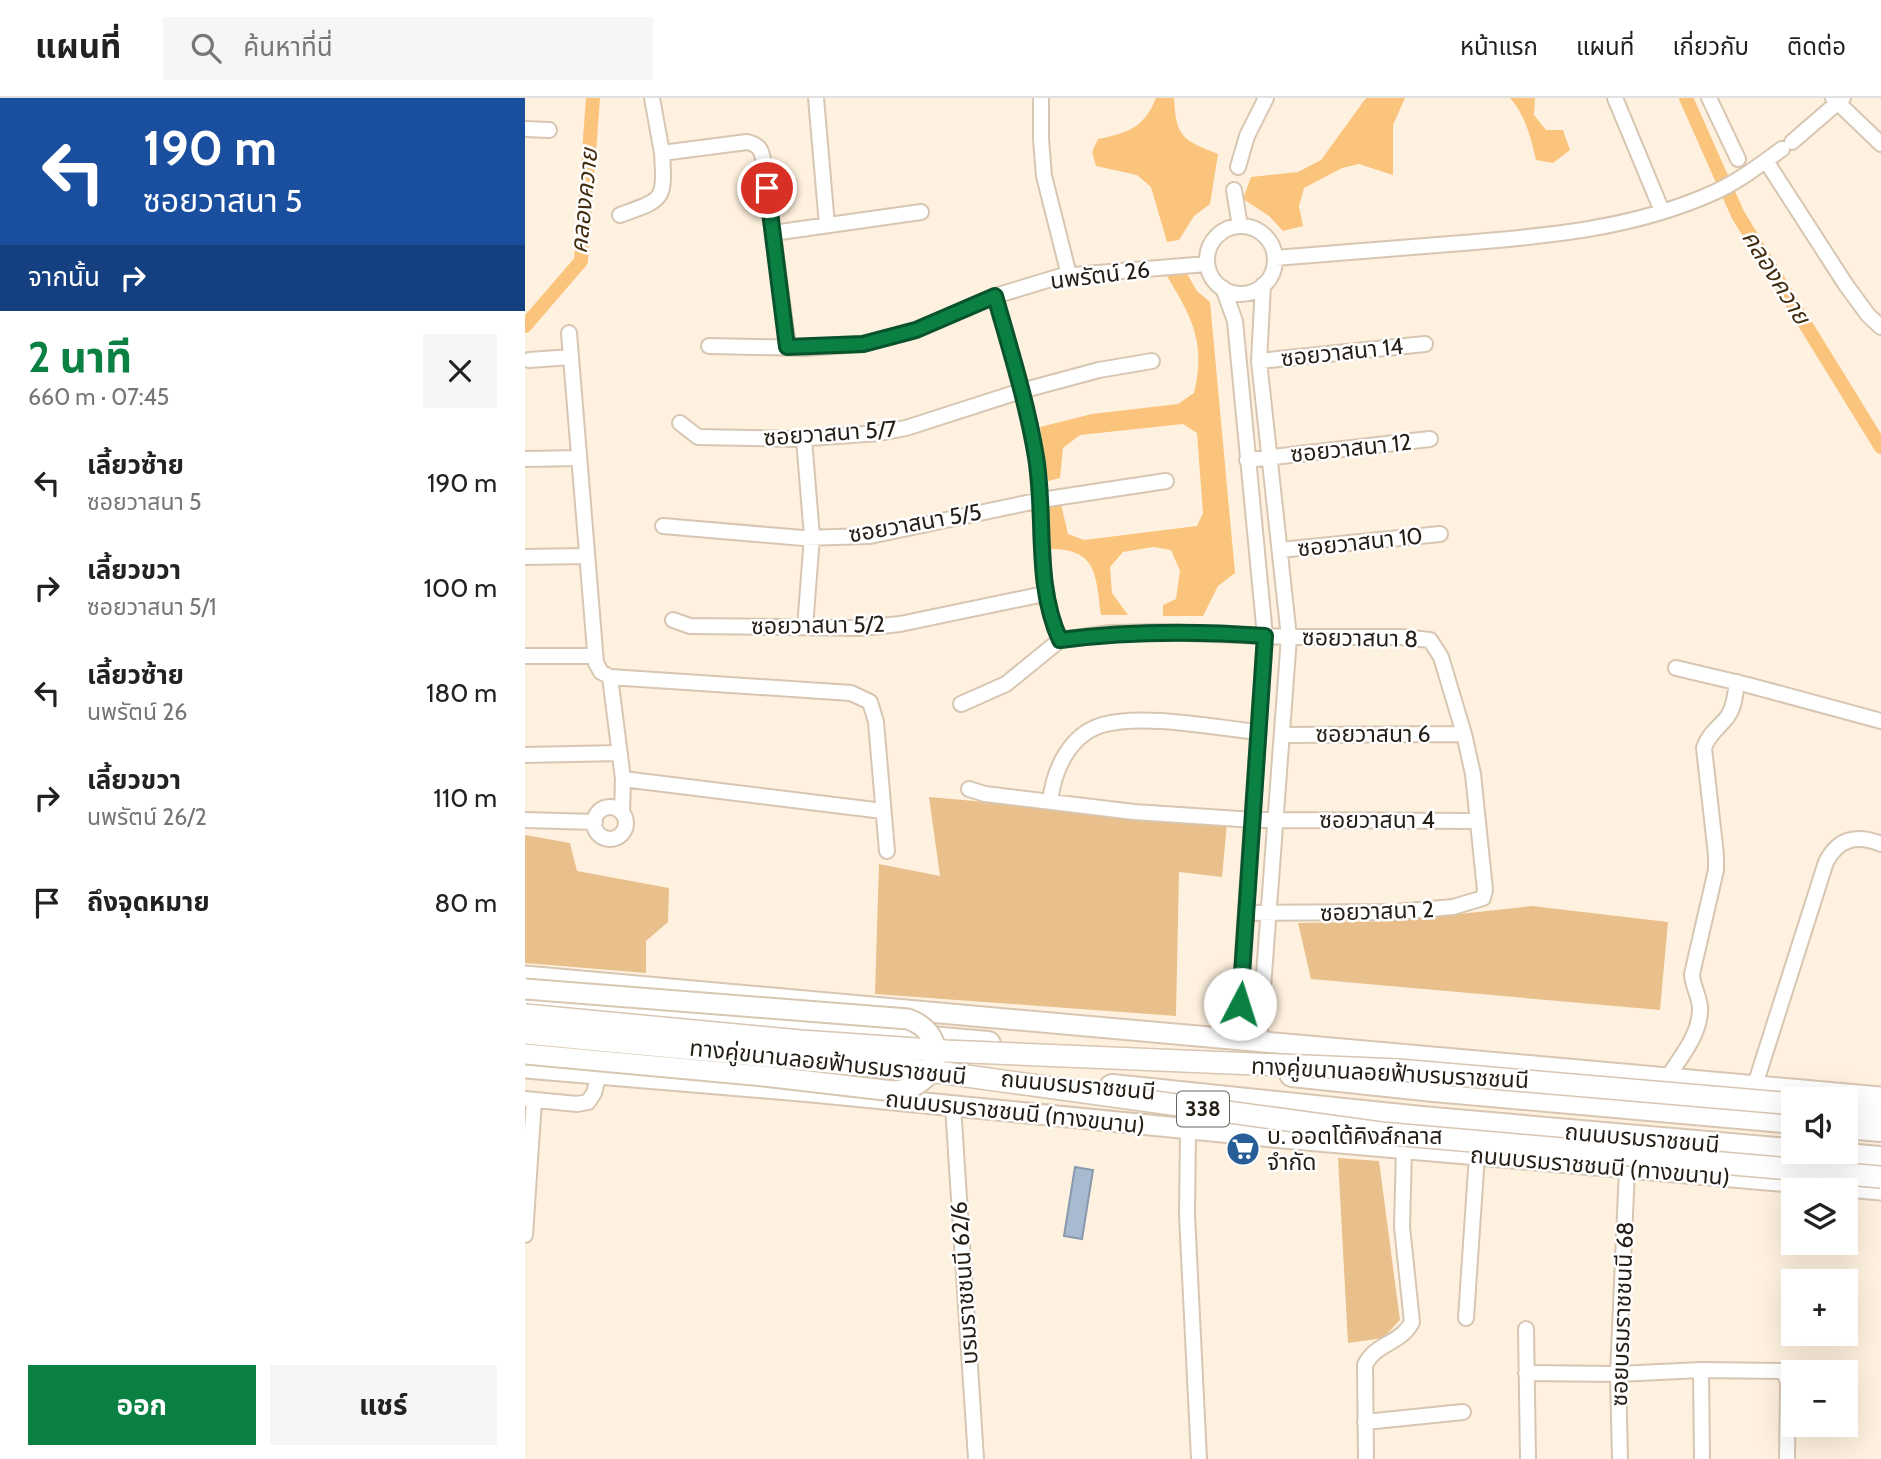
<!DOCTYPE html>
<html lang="th">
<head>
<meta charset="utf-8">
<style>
  :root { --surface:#fff; --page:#f6f6f6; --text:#222; --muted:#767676; --line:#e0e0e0; --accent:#0b8043 }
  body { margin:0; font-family:Cabin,"Noto Sans Thai",sans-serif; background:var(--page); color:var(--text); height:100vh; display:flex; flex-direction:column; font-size:26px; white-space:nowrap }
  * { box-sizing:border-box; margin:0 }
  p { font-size:23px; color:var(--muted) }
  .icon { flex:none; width:38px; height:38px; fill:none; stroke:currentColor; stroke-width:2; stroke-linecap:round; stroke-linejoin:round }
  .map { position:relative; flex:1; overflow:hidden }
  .sheet { display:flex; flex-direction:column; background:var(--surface); width:525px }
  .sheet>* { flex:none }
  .banner { background:#1a4fa0; color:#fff; overflow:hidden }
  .controls { position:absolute; left:1256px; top:989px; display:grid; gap:14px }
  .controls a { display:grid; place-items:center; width:77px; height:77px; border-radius:0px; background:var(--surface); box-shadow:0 7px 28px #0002; font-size:35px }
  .pin { position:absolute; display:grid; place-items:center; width:60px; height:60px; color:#fff; margin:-30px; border:4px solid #fff; border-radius:50%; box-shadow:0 2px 7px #0007 }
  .me { position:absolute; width:77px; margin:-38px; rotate:5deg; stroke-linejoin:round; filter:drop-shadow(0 0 5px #0008) }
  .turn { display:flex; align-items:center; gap:24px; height:147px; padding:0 28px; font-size:32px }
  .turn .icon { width:91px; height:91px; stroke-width:2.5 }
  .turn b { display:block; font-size:49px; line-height:60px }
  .then { display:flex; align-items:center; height:66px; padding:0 28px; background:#0003; gap:14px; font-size:26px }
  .round { display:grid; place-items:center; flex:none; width:74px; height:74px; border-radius:0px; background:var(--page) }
  .summary { display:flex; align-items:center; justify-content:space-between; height:119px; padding:0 28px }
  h1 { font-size:42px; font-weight:700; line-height:52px; color:var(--accent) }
  .primary-button { display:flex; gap:14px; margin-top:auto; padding:14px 28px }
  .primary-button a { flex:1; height:80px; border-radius:0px; background:var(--accent); color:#fff; font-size:28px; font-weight:700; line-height:80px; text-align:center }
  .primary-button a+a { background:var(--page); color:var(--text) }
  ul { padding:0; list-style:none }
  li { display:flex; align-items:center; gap:21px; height:105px; padding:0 28px }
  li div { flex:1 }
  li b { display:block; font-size:26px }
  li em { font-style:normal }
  header { display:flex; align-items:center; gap:42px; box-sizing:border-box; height:98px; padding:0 35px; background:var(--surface); border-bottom:2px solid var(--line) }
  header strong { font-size:33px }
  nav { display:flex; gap:38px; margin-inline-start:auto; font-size:24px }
  .search { width:490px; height:63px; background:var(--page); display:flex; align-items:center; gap:18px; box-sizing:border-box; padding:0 24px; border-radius:0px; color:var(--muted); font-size:26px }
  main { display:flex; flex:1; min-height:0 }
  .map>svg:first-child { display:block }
</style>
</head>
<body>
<header>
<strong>แผนที่</strong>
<div class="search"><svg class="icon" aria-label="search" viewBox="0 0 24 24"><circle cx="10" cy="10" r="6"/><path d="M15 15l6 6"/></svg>ค้นหาที่นี่</div>
<nav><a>หน้าแรก</a><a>แผนที่</a><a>เกี่ยวกับ</a><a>ติดต่อ</a></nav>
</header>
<main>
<section class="sheet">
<div class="banner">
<div class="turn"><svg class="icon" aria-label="left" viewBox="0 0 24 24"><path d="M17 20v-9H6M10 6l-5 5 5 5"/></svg><div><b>190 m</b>ซอยวาสนา 5</div></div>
<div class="then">จากนั้น<svg class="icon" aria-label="right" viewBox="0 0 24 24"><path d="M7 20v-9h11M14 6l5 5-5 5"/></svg></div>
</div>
<div class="summary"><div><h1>2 นาที</h1><p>660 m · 07:45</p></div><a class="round"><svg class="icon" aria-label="close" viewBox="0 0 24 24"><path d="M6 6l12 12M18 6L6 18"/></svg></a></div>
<ul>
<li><svg class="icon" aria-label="left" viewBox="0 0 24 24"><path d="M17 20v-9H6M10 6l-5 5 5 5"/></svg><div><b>เลี้ยวซ้าย</b><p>ซอยวาสนา 5</p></div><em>190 m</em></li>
<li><svg class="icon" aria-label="right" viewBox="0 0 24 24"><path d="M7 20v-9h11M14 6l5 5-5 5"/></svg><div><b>เลี้ยวขวา</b><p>ซอยวาสนา 5/1</p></div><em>100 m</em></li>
<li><svg class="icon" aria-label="left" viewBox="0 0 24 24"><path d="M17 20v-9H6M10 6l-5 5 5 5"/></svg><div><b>เลี้ยวซ้าย</b><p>นพรัตน์ 26</p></div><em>180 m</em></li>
<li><svg class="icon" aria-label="right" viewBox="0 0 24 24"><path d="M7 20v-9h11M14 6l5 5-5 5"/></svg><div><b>เลี้ยวขวา</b><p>นพรัตน์ 26/2</p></div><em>110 m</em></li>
<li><svg class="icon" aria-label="arrive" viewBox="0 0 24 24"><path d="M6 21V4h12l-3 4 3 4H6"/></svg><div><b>ถึงจุดหมาย</b></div><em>80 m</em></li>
</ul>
<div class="primary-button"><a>ออก</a><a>แชร์</a></div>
</section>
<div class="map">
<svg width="1356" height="1361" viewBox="0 0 1356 1361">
  <rect width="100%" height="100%" fill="#fff1df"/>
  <path fill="#e9c08b" d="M404,699L702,725L697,779L654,774L651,918L350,896L354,766L415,778Z
    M0,737L45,745L52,773L144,790L143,824L121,843V875L0,865Z
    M1007,808L1143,824L1135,912L786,881L773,825L870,823Z
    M813,1060L854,1063L875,1222L858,1240L823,1245Z"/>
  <path fill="#fac47d" d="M631,0H649C651,40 658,42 693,56L685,106L669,118L654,142L642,144L626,89L612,77L571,68L567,54L573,41C603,35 619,30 631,0Z
    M841,0H880L868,27V77L834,66L817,70L779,90L774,108L778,128L758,133L744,118L718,101L726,79L773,74L796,62Z
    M985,0H1010L1009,17L1021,32H1038L1045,52L1028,65L1011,62C1006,40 1000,16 985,0Z
    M662,176L672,193L685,204L710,475L693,488L678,518H638V507L651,501L655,473L646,452L628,449L598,454L585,469L587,495L603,517H576C571,479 573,450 524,451V406H536L543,436L559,442L672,428L678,415L672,335L658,326L555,337L538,350L535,380L523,383L515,329L567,316L653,306L669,295C681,244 667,220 642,178Z"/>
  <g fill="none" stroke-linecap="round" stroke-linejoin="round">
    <path stroke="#fac47d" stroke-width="14" d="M1161,0L1213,117L1356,349
      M0,228L56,163L68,0"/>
  </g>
  <path fill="#a8bacf" stroke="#8899ad" stroke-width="2" d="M550,1069L568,1072L557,1141L539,1138Z"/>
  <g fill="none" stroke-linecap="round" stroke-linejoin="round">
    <defs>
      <path id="street" d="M127,0L137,55
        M291,0L302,127
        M516,0V41L519,78L544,177
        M1090,0L1137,113
        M1184,0L1213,61
        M1308,0L1356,46
        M0,31L24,32
        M1267,44L1318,0
        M1241,63L1321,187L1343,217L1356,229
        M713,69L722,38L741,0
        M709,92L715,128
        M95,117C139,101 140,103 137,55L222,44C236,47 237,54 239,67L263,249
        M682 162a34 34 0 1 1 68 0a34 34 0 1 1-68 0Z
        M248,135L396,114
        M750,160C808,155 866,151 925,146C1014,139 1107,132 1190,94C1214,83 1235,67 1257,51
        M698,190L710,223L740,538L712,942
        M470,198C485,251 502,304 511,359C521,420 509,485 535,542
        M44,235L71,565L76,574L85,579L98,681L97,715
        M184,248L281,250L338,246L391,232L470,198L536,178L682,166
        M4,262L46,259
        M734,263L900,246
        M155,325L173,339L270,341L354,335L381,330L496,293L574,272L627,263
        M279,341L287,439L280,529
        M0,361L54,360
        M722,362L905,341
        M138,428L278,440L345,438L516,402L641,383
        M755,452L915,436
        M0,459L61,458
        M148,522L165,528L336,530L375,526L519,496
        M0,558H70
        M1151,570L1223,587L1356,623
        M85,579L326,595L345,604L351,624L362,753
        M436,606L481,586L535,542L585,535L634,534L764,539H876L905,542L916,559L939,636L948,676L960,792L958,800L928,809L871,814L722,815
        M757,637L939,636
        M0,657L95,655
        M98,681L358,713
        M444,691L460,696L609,714L729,722L953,723
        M525,703C529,672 544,637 577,627C619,615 691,630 734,634
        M69 725a16 16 0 1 1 32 0a16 16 0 1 1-32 0Z
        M0,722L70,724
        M734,944L764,539L734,263L738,187
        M1143,979C1156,958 1176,936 1175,909C1174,897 1167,887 1167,876L1191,772V757L1179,650C1183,636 1195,629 1203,618C1210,608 1210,595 1212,584
        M1230,987L1301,764C1313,741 1331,736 1356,746
        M0,1001L52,1006L63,1004L69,995L74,976
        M428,1008L451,1361
        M663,1031L662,1117L674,1361
        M0,1137L9,1002
        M941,1220L952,1057
        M1001,1231L1003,1361
        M1176,1272L1259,1273L1263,1285L1262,1361
        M1001,1275L1093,1276L1176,1272L1177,1361
        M840,1324L938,1314
        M841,1361L840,1267C850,1245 876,1246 887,1224L877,1129L879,1050
        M1095,1361L1093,1276L1102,1071"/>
      <path id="secondary" d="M0,878L1356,999
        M0,970L287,994L758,1040L1356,1092"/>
      <path id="primary" d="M1321,1011L1356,1014"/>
      <path id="highway" d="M0,906L463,946
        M767,976L909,991L1269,1023
        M587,989L896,1021L1356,1061
        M1321,1028L1356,1031"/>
    </defs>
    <use href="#street" stroke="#d7c6b1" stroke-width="18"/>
    <use href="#secondary" stroke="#d7c6b1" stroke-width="23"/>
    <use href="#primary" stroke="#d7c6b1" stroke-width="24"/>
    <use href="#highway" stroke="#d7c6b1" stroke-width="28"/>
    <use href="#street" stroke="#fff" stroke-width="14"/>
    <use href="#secondary" stroke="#fff" stroke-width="19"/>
    <use href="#primary" stroke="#fff" stroke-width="21"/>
    <use href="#highway" stroke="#fff" stroke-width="24"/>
    <defs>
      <path id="secondary-bridge" d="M0,891L383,921C428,937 414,992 368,993L239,978L0,956"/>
      <path id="primary-bridge" d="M0,917L276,943L421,953L874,972L1269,1006
        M0,935L420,975L856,1035L1356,1079"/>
    </defs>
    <use href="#secondary-bridge" stroke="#d7c6b1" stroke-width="23" stroke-linecap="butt"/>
    <use href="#primary-bridge" stroke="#d7c6b1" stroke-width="24" stroke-linecap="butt"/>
    <use href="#secondary-bridge" stroke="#fff" stroke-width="19"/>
    <use href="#primary-bridge" stroke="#fff" stroke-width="21"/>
  </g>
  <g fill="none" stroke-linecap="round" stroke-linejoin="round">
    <defs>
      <path id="route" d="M242,90L262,249L338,246L391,232L470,198C485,251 502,305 511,359C521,420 509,485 535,542C603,533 672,533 740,538L715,906"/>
    </defs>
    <use href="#route" stroke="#07532c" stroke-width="18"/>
    <use href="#route" stroke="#0b8043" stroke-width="12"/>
  </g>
  <defs>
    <symbol id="supermarket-disc" viewBox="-11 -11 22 22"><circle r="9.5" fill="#285e97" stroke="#fff"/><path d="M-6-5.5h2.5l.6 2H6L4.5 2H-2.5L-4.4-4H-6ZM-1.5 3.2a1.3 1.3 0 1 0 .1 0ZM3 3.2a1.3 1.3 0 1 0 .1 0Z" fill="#fff"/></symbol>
  </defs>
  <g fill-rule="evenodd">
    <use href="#supermarket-disc" x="699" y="1032" width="38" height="38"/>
  </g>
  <g text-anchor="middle" stroke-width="5" stroke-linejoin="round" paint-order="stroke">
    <rect fill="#fff" stroke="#66625c" stroke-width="2" x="652" y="993.5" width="52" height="35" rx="5"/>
    <g font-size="21" font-weight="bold" fill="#251e16">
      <text x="678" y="1018">338</text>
    </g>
    <g font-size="23" fill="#251e16" stroke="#fff">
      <text transform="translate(575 177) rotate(-7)" y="8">นพรัตน์ 26</text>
      <text transform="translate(817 254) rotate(-6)" y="8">ซอยวาสนา 14</text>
      <text transform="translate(305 335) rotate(-4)" y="8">ซอยวาสนา 5/7</text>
      <text transform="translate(826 350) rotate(-6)" y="8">ซอยวาสนา 12</text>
      <text transform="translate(390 425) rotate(-10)" y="8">ซอยวาสนา 5/5</text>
      <text transform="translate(835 444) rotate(-6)" y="8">ซอยวาสนา 10</text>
      <text transform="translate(293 527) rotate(-1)" y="8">ซอยวาสนา 5/2</text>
      <text transform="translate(835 540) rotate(1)" y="8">ซอยวาสนา 8</text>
      <text x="848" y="644">ซอยวาสนา 6</text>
      <text x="852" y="730">ซอยวาสนา 4</text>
      <text transform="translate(852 813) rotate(-2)" y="8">ซอยวาสนา 2</text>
      <text transform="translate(303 964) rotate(6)" y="8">ทางคู่ขนานลอยฟ้าบรมราชชนนี</text>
      <text transform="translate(865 975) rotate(3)" y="8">ทางคู่ขนานลอยฟ้าบรมราชชนนี</text>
      <text transform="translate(553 987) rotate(5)" y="8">ถนนบรมราชชนนี</text>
      <text transform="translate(490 1014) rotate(6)" y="8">ถนนบรมราชชนนี (ทางขนาน)</text>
      <text transform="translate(1117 1040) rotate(5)" y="8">ถนนบรมราชชนนี</text>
      <text transform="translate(1075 1068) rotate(5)" y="8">ถนนบรมราชชนนี (ทางขนาน)</text>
      <text transform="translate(439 1185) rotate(-94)" y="8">บรมราชชนนี 62/6</text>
      <text transform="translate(1097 1216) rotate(-88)" y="8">ซอยบรมราชชนนี 68</text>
    </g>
    <g font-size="23" fill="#251e16" stroke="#fff" text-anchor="start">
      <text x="742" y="1046">บ. ออตโต้คิงส์กลาส<tspan x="742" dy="26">จำกัด</tspan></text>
    </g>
    <g font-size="24" font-style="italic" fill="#432d0e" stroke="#fff">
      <text transform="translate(59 103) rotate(-84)" y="8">คลองควาย</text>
      <text transform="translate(1251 179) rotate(58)" y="8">คลองควาย</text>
    </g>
  </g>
</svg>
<div class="controls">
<a><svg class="icon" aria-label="sound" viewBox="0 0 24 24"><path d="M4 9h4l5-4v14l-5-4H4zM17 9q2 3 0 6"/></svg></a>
<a><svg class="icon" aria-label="layers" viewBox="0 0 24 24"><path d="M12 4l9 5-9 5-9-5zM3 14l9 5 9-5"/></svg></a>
<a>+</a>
<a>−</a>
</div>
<div class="pin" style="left:242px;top:90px;background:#d93025"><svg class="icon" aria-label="arrive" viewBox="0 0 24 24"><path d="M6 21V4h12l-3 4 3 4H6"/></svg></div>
<svg class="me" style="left:715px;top:906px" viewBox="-20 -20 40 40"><circle r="19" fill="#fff"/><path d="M0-13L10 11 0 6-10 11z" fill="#0b8043"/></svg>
</div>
</main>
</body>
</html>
